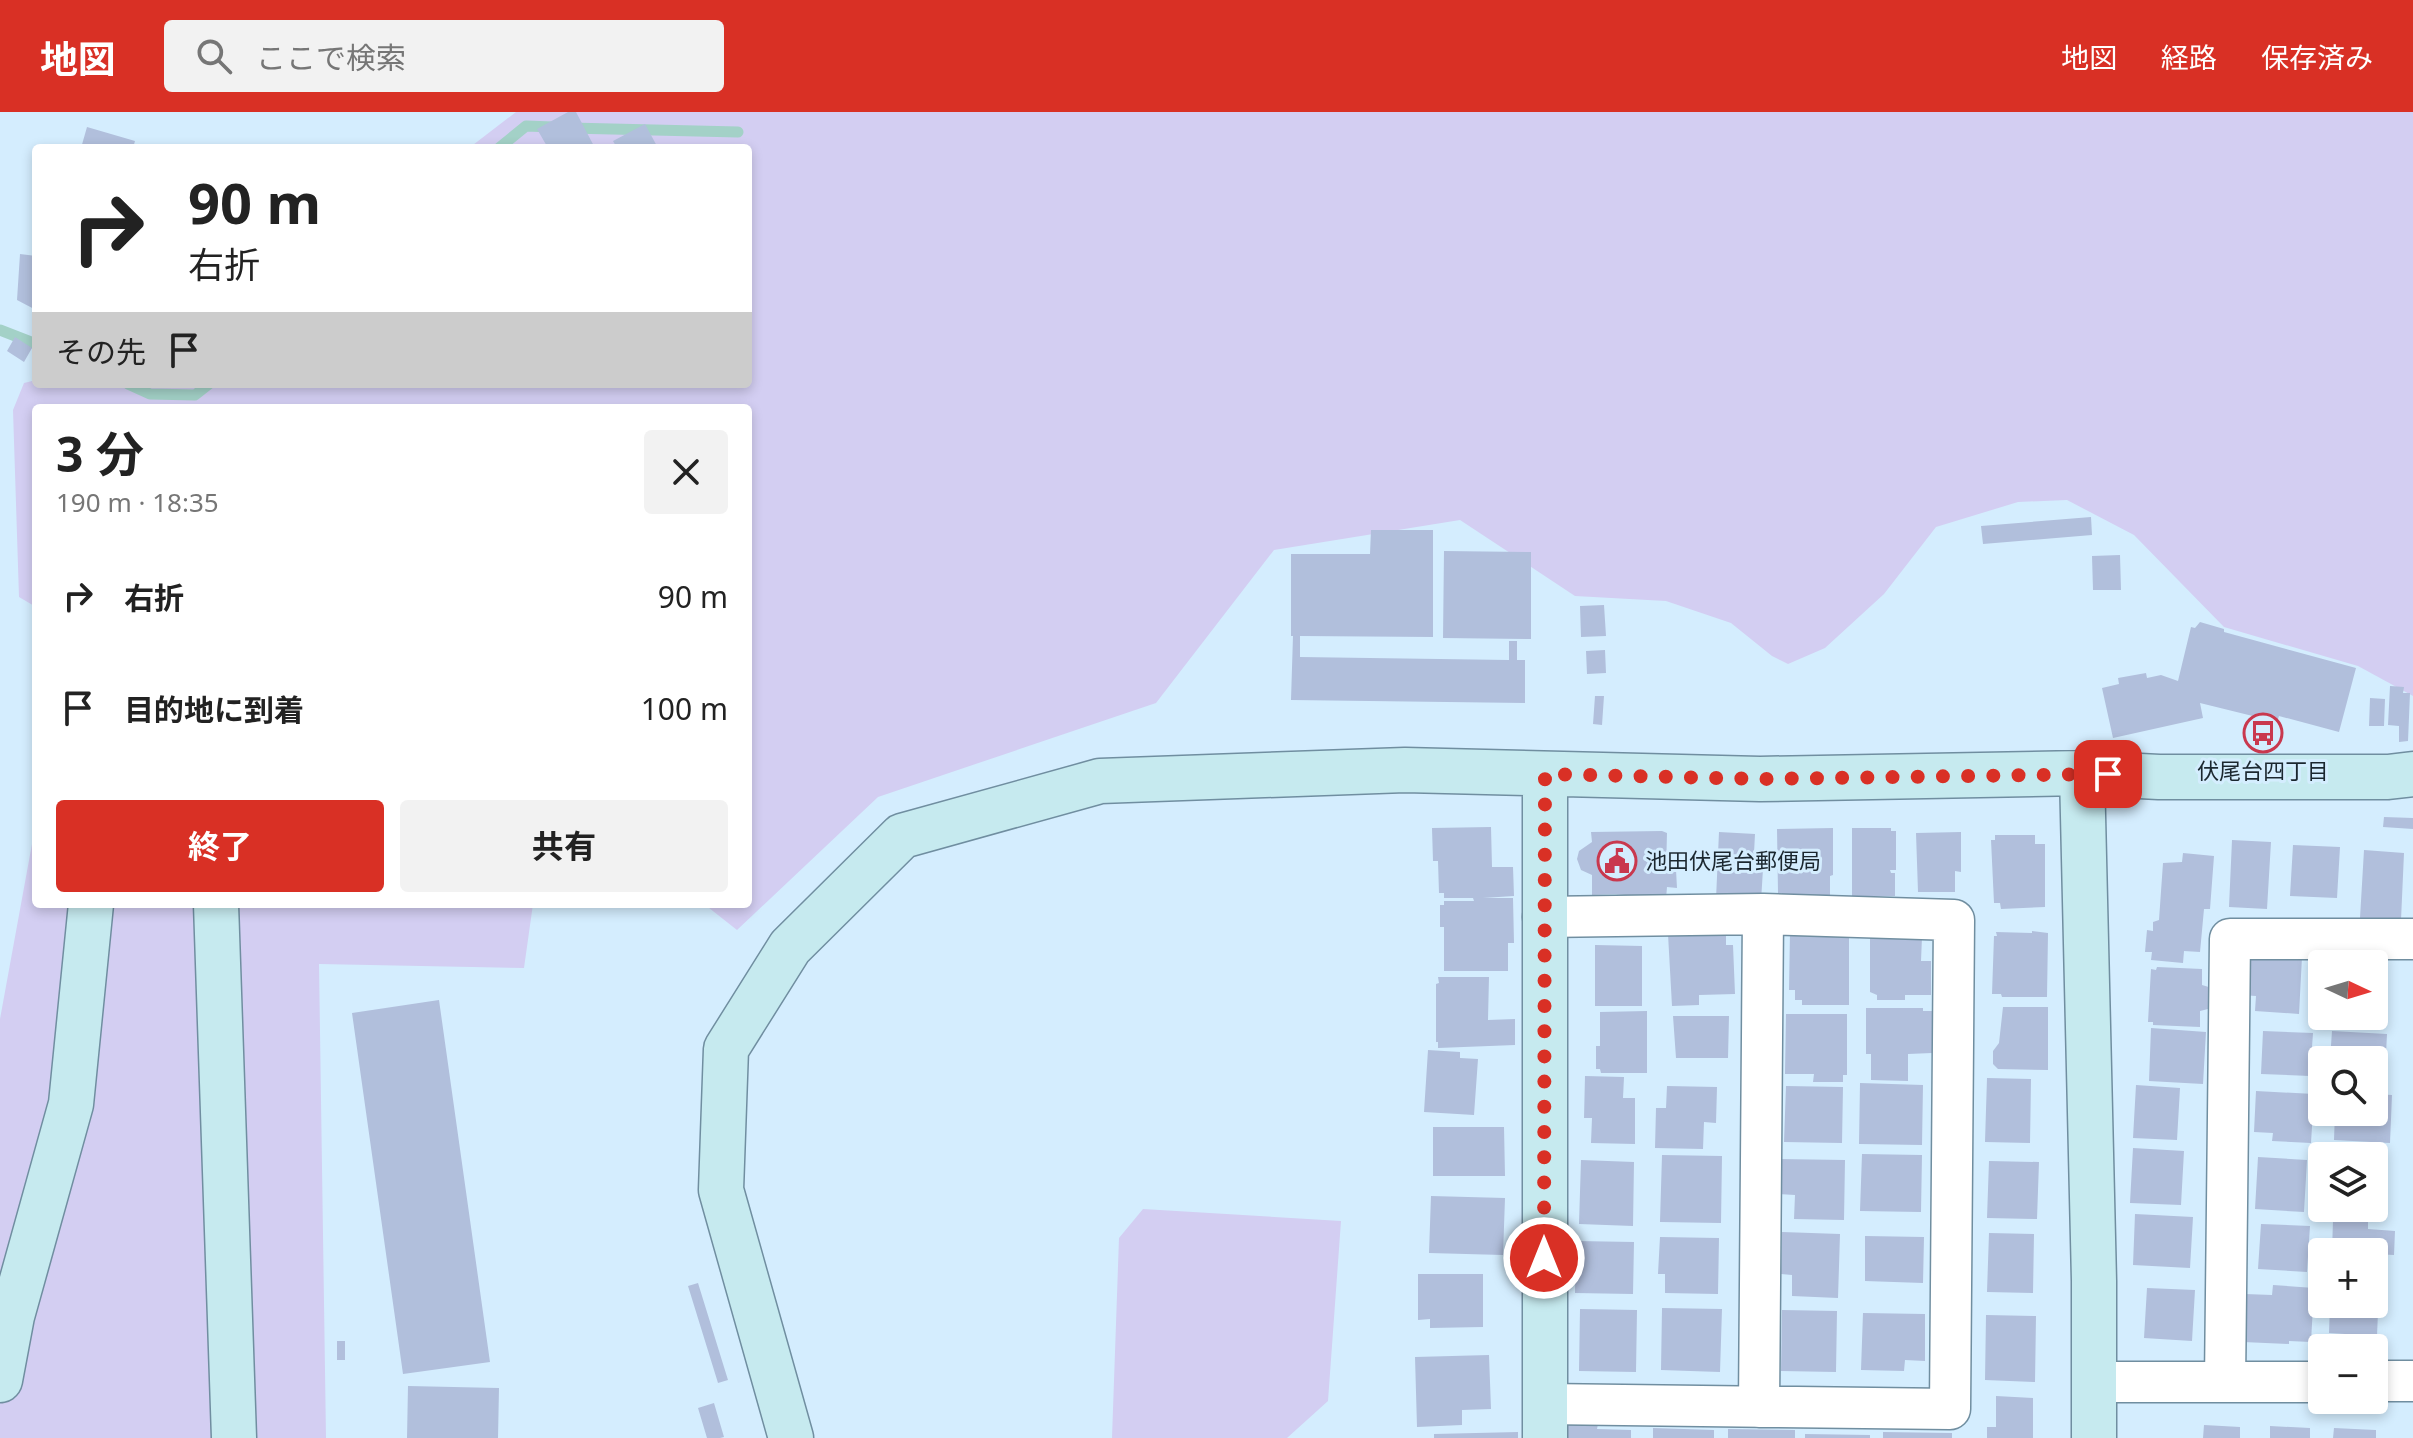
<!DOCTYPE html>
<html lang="ja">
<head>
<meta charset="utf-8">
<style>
  :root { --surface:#fff; --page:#f2f2f2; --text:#222; --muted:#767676; --accent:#d93025 }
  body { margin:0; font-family:"Noto Sans","Noto Sans JP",sans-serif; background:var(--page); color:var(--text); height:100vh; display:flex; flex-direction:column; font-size:30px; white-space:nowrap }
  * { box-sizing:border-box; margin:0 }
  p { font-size:26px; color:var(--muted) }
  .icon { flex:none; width:44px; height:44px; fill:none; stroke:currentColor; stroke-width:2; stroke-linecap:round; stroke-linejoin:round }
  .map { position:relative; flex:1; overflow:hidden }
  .panel { position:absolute; left:32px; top:292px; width:720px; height:504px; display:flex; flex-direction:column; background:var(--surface); border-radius:8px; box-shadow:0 4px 12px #0003 }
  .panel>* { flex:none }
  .hud { position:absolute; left:32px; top:32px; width:720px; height:244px; border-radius:8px; box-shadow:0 4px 12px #0003; background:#fff; color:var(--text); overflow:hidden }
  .needle { width:52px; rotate:94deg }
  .tools { position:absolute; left:2308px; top:838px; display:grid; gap:16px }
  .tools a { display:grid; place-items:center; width:80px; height:80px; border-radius:8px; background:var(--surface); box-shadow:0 4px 12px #0003; font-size:40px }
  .pin { position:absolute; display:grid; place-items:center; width:68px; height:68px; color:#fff; margin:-34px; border-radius:16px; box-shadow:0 4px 12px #0006 }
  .me { position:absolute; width:88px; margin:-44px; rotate:0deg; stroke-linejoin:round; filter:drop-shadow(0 0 6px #0008) }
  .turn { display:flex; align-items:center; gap:28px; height:168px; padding:0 24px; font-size:36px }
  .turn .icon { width:104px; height:104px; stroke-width:2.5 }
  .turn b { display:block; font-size:56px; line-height:68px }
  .then { display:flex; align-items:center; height:76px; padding:0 24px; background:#0003; gap:16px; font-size:30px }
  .round { display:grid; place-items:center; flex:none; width:84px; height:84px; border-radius:8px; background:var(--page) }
  .overview { display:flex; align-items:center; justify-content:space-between; height:136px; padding:0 24px }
  h1 { font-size:48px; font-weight:700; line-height:60px }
  .action { display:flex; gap:16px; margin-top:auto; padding:16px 24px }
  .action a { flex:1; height:92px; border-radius:8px; background:var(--accent); color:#fff; font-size:32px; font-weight:700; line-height:92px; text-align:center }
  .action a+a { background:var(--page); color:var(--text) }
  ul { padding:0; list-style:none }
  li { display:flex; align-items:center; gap:24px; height:112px; padding:0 24px }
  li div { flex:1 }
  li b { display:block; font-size:30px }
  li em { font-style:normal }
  header { display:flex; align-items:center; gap:48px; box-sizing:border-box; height:112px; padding:0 40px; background:var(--accent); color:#fff }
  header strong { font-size:38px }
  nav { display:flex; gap:44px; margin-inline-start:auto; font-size:28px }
  .search { width:560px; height:72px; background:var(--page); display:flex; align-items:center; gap:20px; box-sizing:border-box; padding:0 28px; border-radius:8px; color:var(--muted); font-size:30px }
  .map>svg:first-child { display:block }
</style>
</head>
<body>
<header>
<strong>地図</strong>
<div class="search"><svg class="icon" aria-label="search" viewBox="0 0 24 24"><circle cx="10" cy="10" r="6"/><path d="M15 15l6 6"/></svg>ここで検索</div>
<nav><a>地図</a><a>経路</a><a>保存済み</a></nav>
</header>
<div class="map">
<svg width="2413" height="1326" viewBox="0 0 2413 1326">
  <rect width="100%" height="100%" fill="#d4edfe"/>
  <path fill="#d3cef2" d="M516,0H2413V584L2358,554L2224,515L2134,423L2067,388L2018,390L1936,415L1884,482L1825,536L1788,552L1772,544L1731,511L1666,489L1575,484L1460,408L1274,438L1156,591L878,685L737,818L704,792H748V296H36V495L19,485L13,298L24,271L36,268V272L133,273L748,272V36H469Z
    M36,710V792H533L524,856L319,852L326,1326H0V907Z
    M1143,1097L1341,1109L1328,1289L1287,1326H1112L1119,1126Z"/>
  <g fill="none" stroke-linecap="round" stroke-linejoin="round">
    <path stroke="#a3d1c7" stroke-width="11" d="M570,16L738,20
      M499,36L526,14L553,15
      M0,218L36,232
      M128,272L150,282L195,283L209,272"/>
  </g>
  <path fill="#b1bfdc" d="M568,0H576L595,36H548L537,17Z
    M645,12L658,36H617L613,29Z
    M87,15L135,29L133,36H81Z
    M20,142L36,144V198L17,188Z
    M15,225L32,236L24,250L7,239Z
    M2091,405L2092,423L1983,432L1981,414Z
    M1371,418H1433V525L1300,524V545L1509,548V529H1517V548H1525V591L1291,588L1293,524H1291V442H1370Z
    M1444,439L1531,440V527L1443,526Z
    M2120,443L2121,478H2093L2092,444Z
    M1604,493L1606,524L1581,525L1580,494Z
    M2200,510L2224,517V520L2356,556L2339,620L2279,604L2277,610L2200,591L2203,606L2113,626L2102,576L2119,572L2118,566L2146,561L2147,566L2161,563L2178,569L2191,515L2195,516Z
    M1605,538L1606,561L1587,562L1586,539Z
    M2390,574L2404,575L2403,581H2410L2408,629L2399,630V614L2388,613Z
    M1595,584H1604L1602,613L1593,612Z
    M2370,586L2385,587L2384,614H2369Z
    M2384,705L2413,706V717L2383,715Z
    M1491,715L1492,755H1513L1514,784L1483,786H1513L1514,831H1508V859H1444V815H1440V793H1444V789H1474L1473,786H1444V781H1439L1438,749H1433L1432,716Z
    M1833,716V763L1830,764V785L1782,784V781H1778L1777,717Z
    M1852,716H1891V719H1896V758H1890L1891,761H1895V784H1852Z
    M1662,719L1667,721L1666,759L1676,758L1677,776L1667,775L1666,787L1615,782L1592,783V763L1581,758L1577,747L1579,739L1592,730L1591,720Z
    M1719,720L1755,722L1754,741H1764L1761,789L1716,787Z
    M1961,720V760L1955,759V780H1918L1916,721Z
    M1995,723H2035V732H2045V795L2001,797L2000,791H1994L1991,728H1995Z
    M2232,728L2271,730L2267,797L2229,795Z
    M2293,733L2340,735L2337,786L2290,784Z
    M2364,738L2404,741L2401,808L2360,806Z
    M2183,741L2214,744L2210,797H2204L2200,840L2184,839L2183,851L2151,848L2152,840H2145L2147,818L2153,819V810L2159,808L2163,751L2182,750Z
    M2032,819L2048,821L2047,885H2002L2001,882H1992L1994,824H1997L1996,820L2032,821Z
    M1790,820L1849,821V893H1802V888H1795V878H1789Z
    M1726,821V833H1733L1735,882L1699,883V893L1672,894L1668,822Z
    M1922,825L1921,849H1931V883H1905V888H1877V883L1870,880V826Z
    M1595,833L1642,834V894H1595Z
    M2243,842L2302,845L2299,902L2255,899L2256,884L2241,883Z
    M2374,854L2383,855L2380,903H2374Z
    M2157,855L2202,857V873L2212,876V896L2200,899V915L2153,913V910H2148L2151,857L2156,858Z
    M1438,865H1489L1488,908L1515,907V933L1438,936V930H1436V872L1439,871Z
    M439,888L490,1250L403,1262L352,901Z
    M2003,895H2048V958L1998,957L1993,952V939L1999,931Z
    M1866,896H1923V899H1933L1932,941L1908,942V969L1871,968V942H1866Z
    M1647,899V961H1601L1600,957H1596V934H1600V900Z
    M1786,902H1847V963H1843V970H1813L1814,962H1785Z
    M1673,904H1729L1728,946H1676Z
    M2151,916L2206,920L2203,972L2149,969Z
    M2263,919L2313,921L2310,964L2261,962Z
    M2332,919L2387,922L2385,963L2374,962V948H2330Z
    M1428,938L1460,940V946L1478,947L1474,1003L1424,1000Z
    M1585,964L1624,965L1623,986H1635V1032L1591,1031L1592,1006H1584Z
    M1987,966L2031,967L2030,1031L1985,1030Z
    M1860,971L1923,973L1922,1033L1859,1032Z
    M2136,973L2180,976L2177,1028L2133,1026Z
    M1667,974L1717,975L1716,1011L1704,1010L1703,1037L1655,1036L1656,996H1666Z
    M1786,974L1843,975L1842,1031L1784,1030Z
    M2256,979L2314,982L2311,1031L2272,1029L2273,1021L2254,1020Z
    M2374,982L2392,983L2390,1031L2334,1028L2335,1000H2374Z
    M1433,1015H1504L1505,1064H1433Z
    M2133,1036L2184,1039L2181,1093L2130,1091Z
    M1862,1042L1922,1043L1921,1100L1860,1099Z
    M1662,1043L1722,1044L1721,1111L1660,1110Z
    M2374,1044L2388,1045L2385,1096L2374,1095Z
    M2258,1045L2307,1048L2304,1100L2255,1097Z
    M1777,1047L1845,1048L1844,1108L1794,1107L1795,1083L1776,1082Z
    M1581,1048L1634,1050L1633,1114L1579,1112Z
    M1989,1049L2039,1050L2037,1107L1987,1106Z
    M1431,1084L1505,1086L1503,1143L1429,1141Z
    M2135,1102L2193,1105L2190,1156L2133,1153Z
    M2333,1108L2368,1110V1117L2395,1119L2394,1143L2332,1140Z
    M2261,1112L2310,1114L2307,1160L2258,1157Z
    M1782,1120L1840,1122L1838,1186L1792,1184V1163L1781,1162Z
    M1989,1121L2034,1122L2033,1181L1987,1180Z
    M1865,1124L1924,1125L1923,1171L1865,1169Z
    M1660,1125L1719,1126L1718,1182L1665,1181V1162H1658Z
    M1576,1129L1634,1130L1633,1182L1575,1181Z
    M1418,1162H1483V1215L1430,1216V1207L1418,1208Z
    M698,1171L728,1268L718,1271L688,1174Z
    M2273,1173L2314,1176L2311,1230L2289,1229V1232L2243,1230L2245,1182L2272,1183Z
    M2374,1175L2379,1176L2377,1224L2329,1221L2330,1192H2374Z
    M2147,1176L2195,1178L2192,1229L2144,1226Z
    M1662,1196L1722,1197L1720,1260L1661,1258Z
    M1580,1197L1637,1198L1636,1260L1579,1259Z
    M1782,1198L1837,1199L1836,1260L1781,1259Z
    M1863,1201L1925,1202V1249L1905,1248L1904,1259L1861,1258Z
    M1986,1203L2036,1204L2035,1270L1985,1268Z
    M337,1229H345V1248H337Z
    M1489,1243L1491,1297L1462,1298V1313L1417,1315L1415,1245Z
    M408,1274L499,1276L498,1326H407Z
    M1996,1284L2033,1286V1326H1987V1315H1996Z
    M714,1291L724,1325L720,1326H707L698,1296Z
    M1566,1311L1598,1312L1597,1317L1631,1318V1326H1566Z
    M2204,1313L2240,1315V1326H2203Z
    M2270,1314L2310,1316V1326H2270Z
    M1653,1316L1714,1318V1326H1653Z
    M2334,1316L2376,1318V1326H2333Z
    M1728,1317L1795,1318V1326H1728Z
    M1518,1320V1326H1434V1322Z
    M1883,1320L1952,1321V1326H1883Z
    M1805,1322L1870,1323V1326H1805Z"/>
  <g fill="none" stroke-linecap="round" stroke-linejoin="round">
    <defs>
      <path id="street" d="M1543,805L1763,802L1954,808L1950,1297L1545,1292
        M2374,1269H2413
        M2094,1270H2322
        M2225,1270L2230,827H2413
        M1759,1295L1763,802"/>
      <path id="secondary" d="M2082,661L2094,1169V1326
        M1545,662V1326
        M216,792L234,1326
        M0,1268L12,1204L71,992L91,792
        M791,1326L721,1078L726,937L790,835L902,724L1100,669L1405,658L1760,667L2082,661L2159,665H2388L2413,662"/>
    </defs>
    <use href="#street" stroke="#708ea0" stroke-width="43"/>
    <use href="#secondary" stroke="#708ea0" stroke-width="47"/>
    <use href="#street" stroke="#fff" stroke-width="40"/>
    <use href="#secondary" stroke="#c6eaef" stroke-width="44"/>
  </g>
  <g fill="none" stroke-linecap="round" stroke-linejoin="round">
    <path stroke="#d93025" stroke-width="14" stroke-dasharray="0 25.2" d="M1544,1146L1545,662L1760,667L2108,662"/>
  </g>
  <defs>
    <symbol id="bus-ring" viewBox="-11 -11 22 22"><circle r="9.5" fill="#d4edfe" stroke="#c9384e" stroke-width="1.5"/><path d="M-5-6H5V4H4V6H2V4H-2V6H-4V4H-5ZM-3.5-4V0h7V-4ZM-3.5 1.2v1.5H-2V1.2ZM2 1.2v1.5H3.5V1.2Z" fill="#c9384e"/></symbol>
    <symbol id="civic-ring" viewBox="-11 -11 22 22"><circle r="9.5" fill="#d4edfe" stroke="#c9384e" stroke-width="1.5"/><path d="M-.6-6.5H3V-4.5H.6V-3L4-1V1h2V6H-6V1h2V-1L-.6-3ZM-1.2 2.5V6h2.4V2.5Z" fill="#c9384e"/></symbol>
  </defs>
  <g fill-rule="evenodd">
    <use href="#bus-ring" x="2241" y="599" width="44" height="44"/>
    <use href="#civic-ring" x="1595" y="727" width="44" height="44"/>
  </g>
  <g text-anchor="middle" stroke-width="6" stroke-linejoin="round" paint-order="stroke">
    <g font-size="22" fill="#1b272f" stroke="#d4edfe">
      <text x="2263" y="667">伏尾台四丁目</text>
      <text x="1645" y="757" text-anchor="start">池田伏尾台郵便局</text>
    </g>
  </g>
</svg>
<div class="tools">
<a><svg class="needle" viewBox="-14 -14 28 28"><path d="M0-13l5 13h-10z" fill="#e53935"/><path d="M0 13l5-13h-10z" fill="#767676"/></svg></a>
<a><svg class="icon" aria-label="search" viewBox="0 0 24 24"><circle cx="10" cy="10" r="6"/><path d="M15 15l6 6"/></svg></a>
<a><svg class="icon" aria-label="layers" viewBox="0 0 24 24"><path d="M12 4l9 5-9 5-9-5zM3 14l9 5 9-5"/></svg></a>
<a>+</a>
<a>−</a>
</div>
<div class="pin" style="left:2108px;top:662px;background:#d93025"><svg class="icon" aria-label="arrive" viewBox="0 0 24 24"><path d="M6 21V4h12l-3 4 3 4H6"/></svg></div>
<svg class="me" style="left:1544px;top:1146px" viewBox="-20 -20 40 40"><circle r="17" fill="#d93025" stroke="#fff" stroke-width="3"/><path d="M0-11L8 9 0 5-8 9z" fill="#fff"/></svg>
<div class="hud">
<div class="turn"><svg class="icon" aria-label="right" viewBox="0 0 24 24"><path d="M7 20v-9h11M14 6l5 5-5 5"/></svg><div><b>90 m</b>右折</div></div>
<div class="then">その先<svg class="icon" aria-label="arrive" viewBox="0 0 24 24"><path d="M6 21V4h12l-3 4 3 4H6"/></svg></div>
</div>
<section class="panel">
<div class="overview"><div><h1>3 分</h1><p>190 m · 18:35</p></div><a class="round"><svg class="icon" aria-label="close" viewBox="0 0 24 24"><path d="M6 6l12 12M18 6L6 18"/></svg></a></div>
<ul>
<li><svg class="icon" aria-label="right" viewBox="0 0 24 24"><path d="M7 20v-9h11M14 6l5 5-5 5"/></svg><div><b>右折</b></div><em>90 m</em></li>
<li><svg class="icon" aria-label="arrive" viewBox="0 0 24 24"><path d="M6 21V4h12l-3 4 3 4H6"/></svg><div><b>目的地に到着</b></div><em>100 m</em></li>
</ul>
<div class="action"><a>終了</a><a>共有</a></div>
</section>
</div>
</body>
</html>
